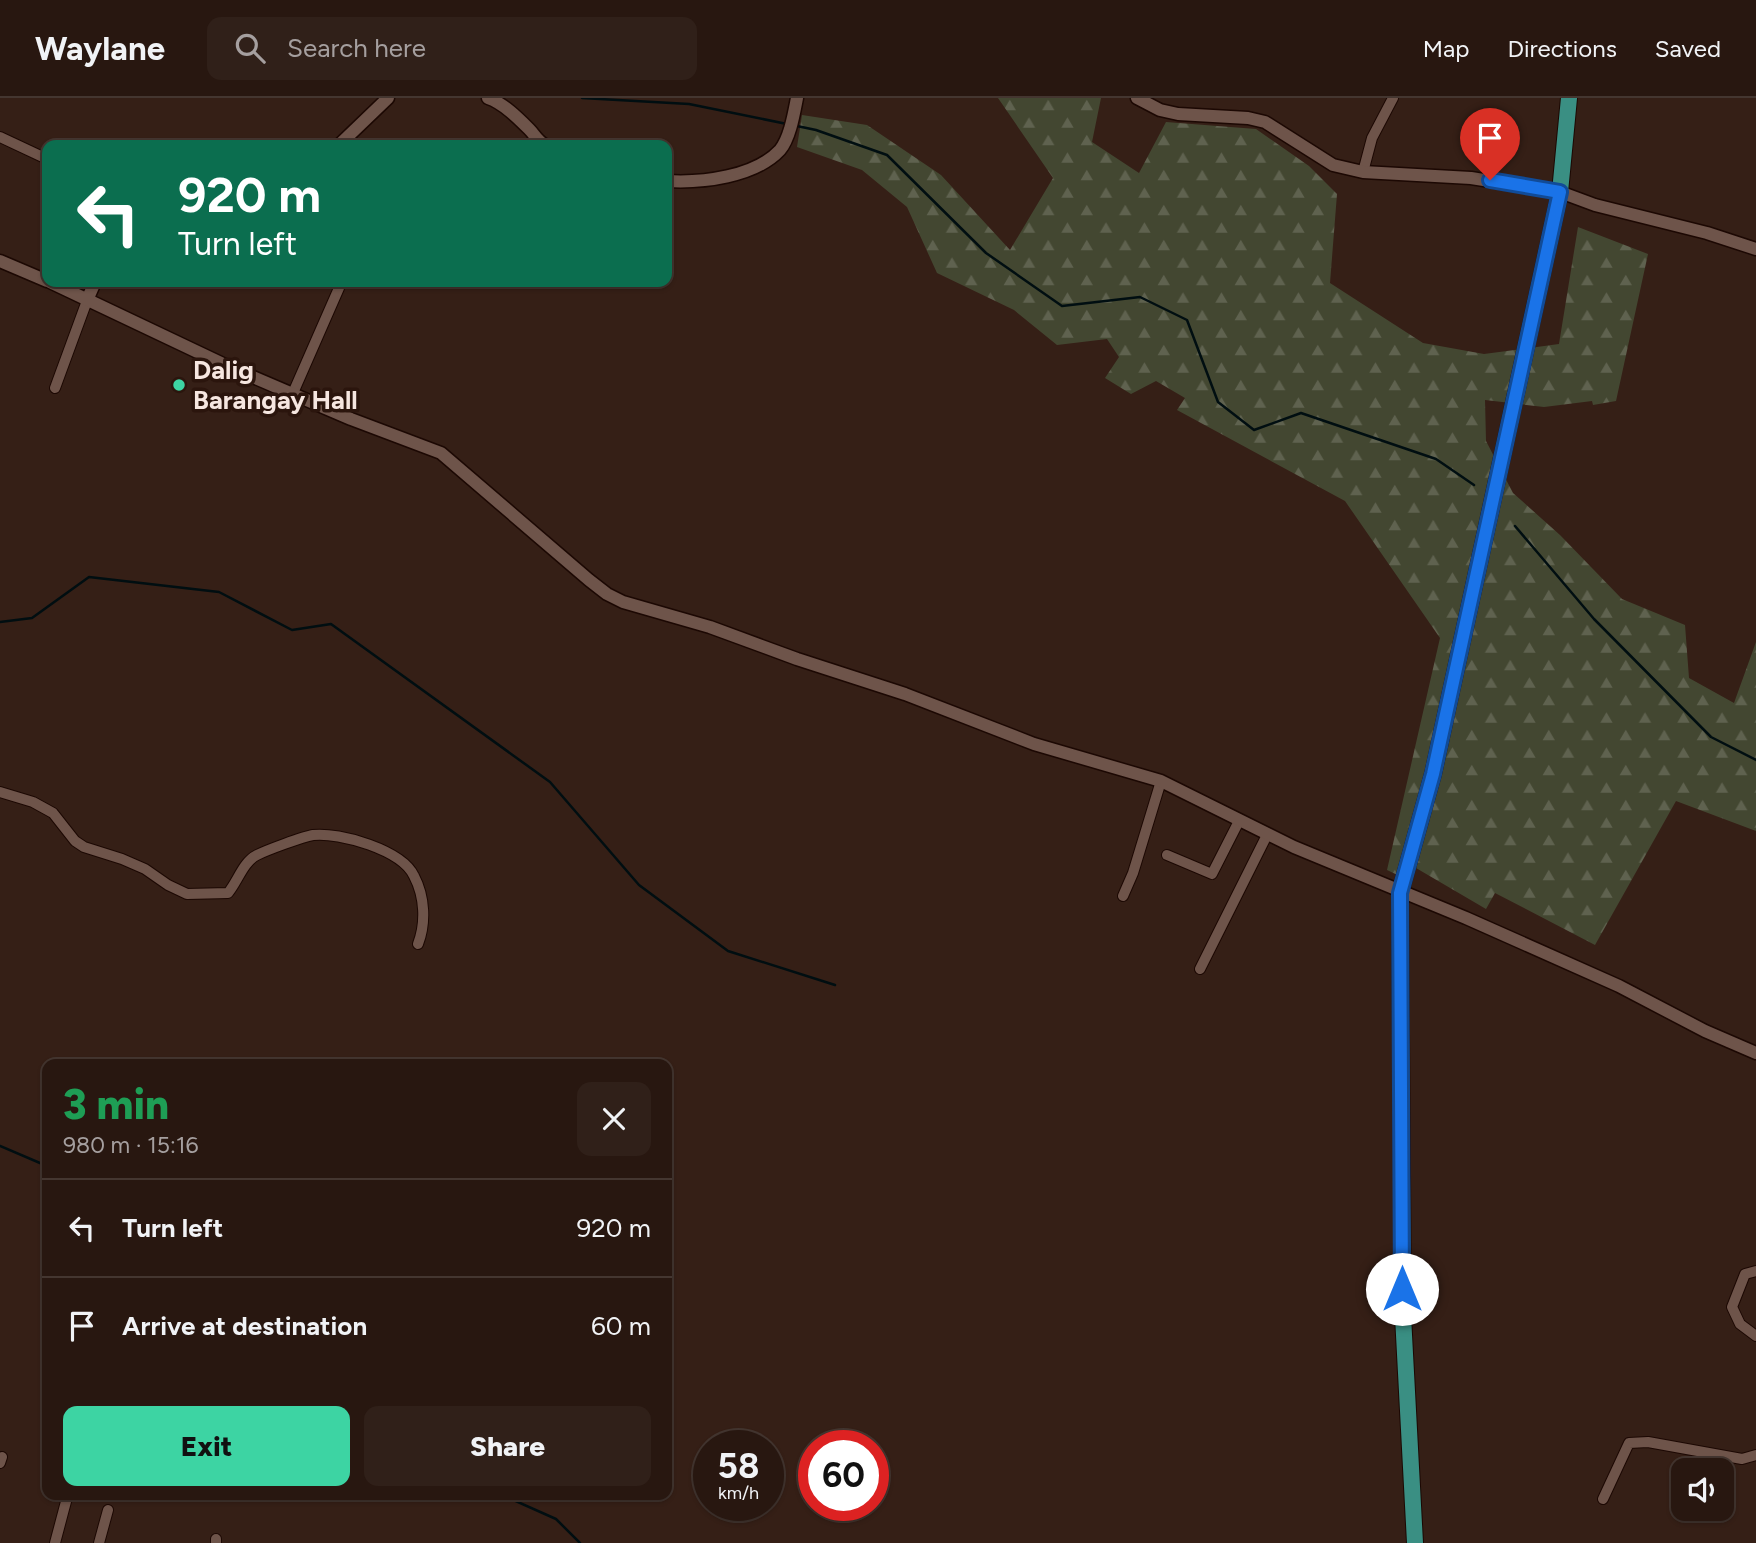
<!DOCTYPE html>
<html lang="en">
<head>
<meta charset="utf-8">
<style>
  :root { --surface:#281710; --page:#302019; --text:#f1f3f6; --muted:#a59f9f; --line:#443630; --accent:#3dd4a3 }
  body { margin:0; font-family:Figtree,sans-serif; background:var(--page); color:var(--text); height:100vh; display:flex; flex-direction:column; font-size:26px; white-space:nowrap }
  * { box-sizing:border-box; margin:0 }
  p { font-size:23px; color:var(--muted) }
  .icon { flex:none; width:38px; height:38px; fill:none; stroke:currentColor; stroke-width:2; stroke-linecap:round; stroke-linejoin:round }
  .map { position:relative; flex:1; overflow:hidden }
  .panel { position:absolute; left:42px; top:961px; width:630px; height:441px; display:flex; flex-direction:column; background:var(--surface); border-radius:14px; box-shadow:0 2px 5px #0004,0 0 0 2px var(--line) }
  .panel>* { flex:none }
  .banner { position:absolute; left:42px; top:42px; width:630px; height:147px; border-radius:14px; box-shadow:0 2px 5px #0004,0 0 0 2px var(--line); background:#0b6e4f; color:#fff; overflow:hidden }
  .fabs { position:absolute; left:1671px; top:1360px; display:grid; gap:14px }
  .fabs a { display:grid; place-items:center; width:63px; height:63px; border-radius:14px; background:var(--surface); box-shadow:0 2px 5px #0004,0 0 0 2px var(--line); font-size:35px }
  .speed { position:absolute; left:693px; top:1332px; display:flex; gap:14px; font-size:35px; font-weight:700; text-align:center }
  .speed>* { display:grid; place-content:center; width:91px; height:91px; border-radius:50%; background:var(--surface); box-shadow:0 2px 5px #0004,0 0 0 2px var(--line); line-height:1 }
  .speed small { font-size:18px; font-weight:400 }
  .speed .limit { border:10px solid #d22; background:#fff; color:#111 }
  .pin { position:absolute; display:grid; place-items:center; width:60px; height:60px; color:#fff; margin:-72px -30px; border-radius:50% 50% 50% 0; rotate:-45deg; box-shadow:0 0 7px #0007 }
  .pin .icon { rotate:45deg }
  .me { position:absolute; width:77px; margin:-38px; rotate:0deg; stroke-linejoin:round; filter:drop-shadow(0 0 5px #0008) }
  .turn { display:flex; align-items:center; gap:24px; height:147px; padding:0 21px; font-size:32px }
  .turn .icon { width:91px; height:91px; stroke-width:2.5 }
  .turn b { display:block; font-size:49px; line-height:60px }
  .round { display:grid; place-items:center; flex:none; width:74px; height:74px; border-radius:14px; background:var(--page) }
  .head { display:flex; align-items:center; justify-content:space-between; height:119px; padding:0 21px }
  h1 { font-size:42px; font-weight:800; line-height:52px; color:#1e9e55 }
  .primary-button { display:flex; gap:14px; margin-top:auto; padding:14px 21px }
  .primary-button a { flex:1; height:80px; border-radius:14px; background:var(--accent); color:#111; font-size:28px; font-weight:800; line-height:80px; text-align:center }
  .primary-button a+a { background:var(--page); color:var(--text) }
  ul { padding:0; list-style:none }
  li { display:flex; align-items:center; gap:21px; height:98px; padding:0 21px; border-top:2px solid var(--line) }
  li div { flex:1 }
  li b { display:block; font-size:26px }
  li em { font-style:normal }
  header { display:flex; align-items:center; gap:42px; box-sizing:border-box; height:98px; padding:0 35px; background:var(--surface); border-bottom:2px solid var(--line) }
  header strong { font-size:33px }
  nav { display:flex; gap:38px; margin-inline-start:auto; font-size:24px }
  .search { width:490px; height:63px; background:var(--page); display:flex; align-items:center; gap:18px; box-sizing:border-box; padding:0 24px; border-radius:14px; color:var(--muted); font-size:26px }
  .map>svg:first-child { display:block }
</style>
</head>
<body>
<header>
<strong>Waylane</strong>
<div class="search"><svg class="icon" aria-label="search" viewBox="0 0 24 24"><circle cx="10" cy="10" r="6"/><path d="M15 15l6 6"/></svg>Search here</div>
<nav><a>Map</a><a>Directions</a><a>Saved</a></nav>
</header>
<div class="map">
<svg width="1756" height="1445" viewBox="0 0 1756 1445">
  <defs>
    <pattern id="forest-firs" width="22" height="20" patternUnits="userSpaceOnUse" patternTransform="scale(1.75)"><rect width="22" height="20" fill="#434731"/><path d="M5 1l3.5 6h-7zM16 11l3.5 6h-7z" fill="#5f624f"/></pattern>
  </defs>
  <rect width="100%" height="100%" fill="#351f16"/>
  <path fill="url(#forest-firs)" d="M998,0H1101L1092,44L1139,75L1166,24L1256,31L1309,68L1337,96L1330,185L1423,245L1484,256L1559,246L1578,129L1648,156L1616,303L1593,307L1592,303L1544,309L1485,302L1486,343L1513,395L1560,437L1622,501L1685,527L1689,580L1734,605L1756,544V733L1676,703L1595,847L1495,795L1486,811L1416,770L1408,782L1387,772L1440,540L1345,403L1177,312L1185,300L1156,283L1131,296L1105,280L1119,259L1107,241L1057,247L1014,212L937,175L907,109L862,72L797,49L802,17L867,27L941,77L1010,152L1053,80Z"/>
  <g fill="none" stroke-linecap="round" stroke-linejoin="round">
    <path stroke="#000e11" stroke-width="2.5" d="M582,0L689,6L787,26
      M797,28L816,32L887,57L986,155L1062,208L1140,199L1187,222L1218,304L1254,332L1301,315L1436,361L1474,387
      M1515,428L1594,521L1711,639L1756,662
      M0,524L32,520L89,479L219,494L292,532L331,526L550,684L639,787L728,853L835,887
      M0,1048L47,1068
      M500,1396L556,1421L580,1445"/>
    <defs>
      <path id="minor" d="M0,39L47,61
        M1363,74L1372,40L1393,0
        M55,290L88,200
        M293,295L339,190
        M0,694L33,704L53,715L75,743L84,749L122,761L145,771L168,787L187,796L228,795C238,783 243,764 257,757C267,752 302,739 313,737C340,734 402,752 414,778C425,799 426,825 418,846
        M1167,757L1212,776L1239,723
        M1123,798L1133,775L1161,683
        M1200,871L1267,737
        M1756,1173L1745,1176L1732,1209L1740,1226L1756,1238
        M0,1365L2,1359
        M1603,1401L1629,1345L1648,1344L1742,1361L1756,1357
        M216,1441V1445
        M55,1445L68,1396
        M99,1445L108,1412"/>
      <path id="tertiary" d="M488,0C503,5 518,20 529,31C535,37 537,43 545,47
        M1137,0L1160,12L1178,16L1248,20L1265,24L1333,67L1363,74L1471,80L1560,94L1595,107L1707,135L1756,151
        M339,47L388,0
        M667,83C702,85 755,79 780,52C790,40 794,15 797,0
        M0,163L47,183
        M50,184L225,267L351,321L441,355L589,482L607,496L623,504L710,529L797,561L905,596L1034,646L1161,683L1294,749L1466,820L1619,888L1705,933L1756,955
        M88,200L95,184"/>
      <path id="primary" d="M1415,1445L1403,1218L1400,795L1433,676L1535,208L1560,94L1569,0"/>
    </defs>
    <use href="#minor" stroke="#1c0803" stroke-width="12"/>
    <use href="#tertiary" stroke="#1c0803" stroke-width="15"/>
    <use href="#primary" stroke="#1c0803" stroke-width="18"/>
    <use href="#minor" stroke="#6e544a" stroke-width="10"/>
    <use href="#tertiary" stroke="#6e544a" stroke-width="12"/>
    <use href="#primary" stroke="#3a8f83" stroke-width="16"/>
  </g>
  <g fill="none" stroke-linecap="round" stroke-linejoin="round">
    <defs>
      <path id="route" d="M1402,1191L1400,795L1433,676L1560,94L1490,82"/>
    </defs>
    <use href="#route" stroke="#114b97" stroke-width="18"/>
    <use href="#route" stroke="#1a73e8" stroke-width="12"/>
  </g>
  <circle fill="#3dd4a3" stroke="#2b150d" stroke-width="2.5" cx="179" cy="287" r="7"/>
  <g text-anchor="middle" stroke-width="7" stroke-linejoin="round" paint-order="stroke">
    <g font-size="26" font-weight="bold" fill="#f6e6e0" stroke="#2b150d" text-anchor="start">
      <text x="193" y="281">Dalig<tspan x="193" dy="30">Barangay Hall</tspan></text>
    </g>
  </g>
</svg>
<div class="fabs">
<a><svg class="icon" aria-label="sound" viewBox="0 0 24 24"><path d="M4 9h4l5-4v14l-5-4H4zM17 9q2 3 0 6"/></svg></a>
</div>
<div class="speed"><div>58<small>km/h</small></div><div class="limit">60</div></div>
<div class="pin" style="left:1490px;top:82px;background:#d93025"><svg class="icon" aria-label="arrive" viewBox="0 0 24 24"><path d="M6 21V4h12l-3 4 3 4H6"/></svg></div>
<svg class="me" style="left:1402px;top:1191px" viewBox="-20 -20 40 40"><circle r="19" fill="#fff"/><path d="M0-13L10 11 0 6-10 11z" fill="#1a73e8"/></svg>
<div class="banner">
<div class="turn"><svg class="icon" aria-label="left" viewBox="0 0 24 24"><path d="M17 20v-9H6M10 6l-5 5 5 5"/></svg><div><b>920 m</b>Turn left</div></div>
</div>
<section class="panel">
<div class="head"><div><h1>3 min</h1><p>980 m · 15:16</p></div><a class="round"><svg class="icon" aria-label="close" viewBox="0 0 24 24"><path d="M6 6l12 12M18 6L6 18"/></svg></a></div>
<ul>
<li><svg class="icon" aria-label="left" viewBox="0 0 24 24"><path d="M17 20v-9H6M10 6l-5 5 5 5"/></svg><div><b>Turn left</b></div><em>920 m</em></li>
<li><svg class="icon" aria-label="arrive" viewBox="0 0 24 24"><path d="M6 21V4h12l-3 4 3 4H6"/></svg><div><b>Arrive at destination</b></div><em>60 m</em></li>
</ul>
<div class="primary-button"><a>Exit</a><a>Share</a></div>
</section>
</div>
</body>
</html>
